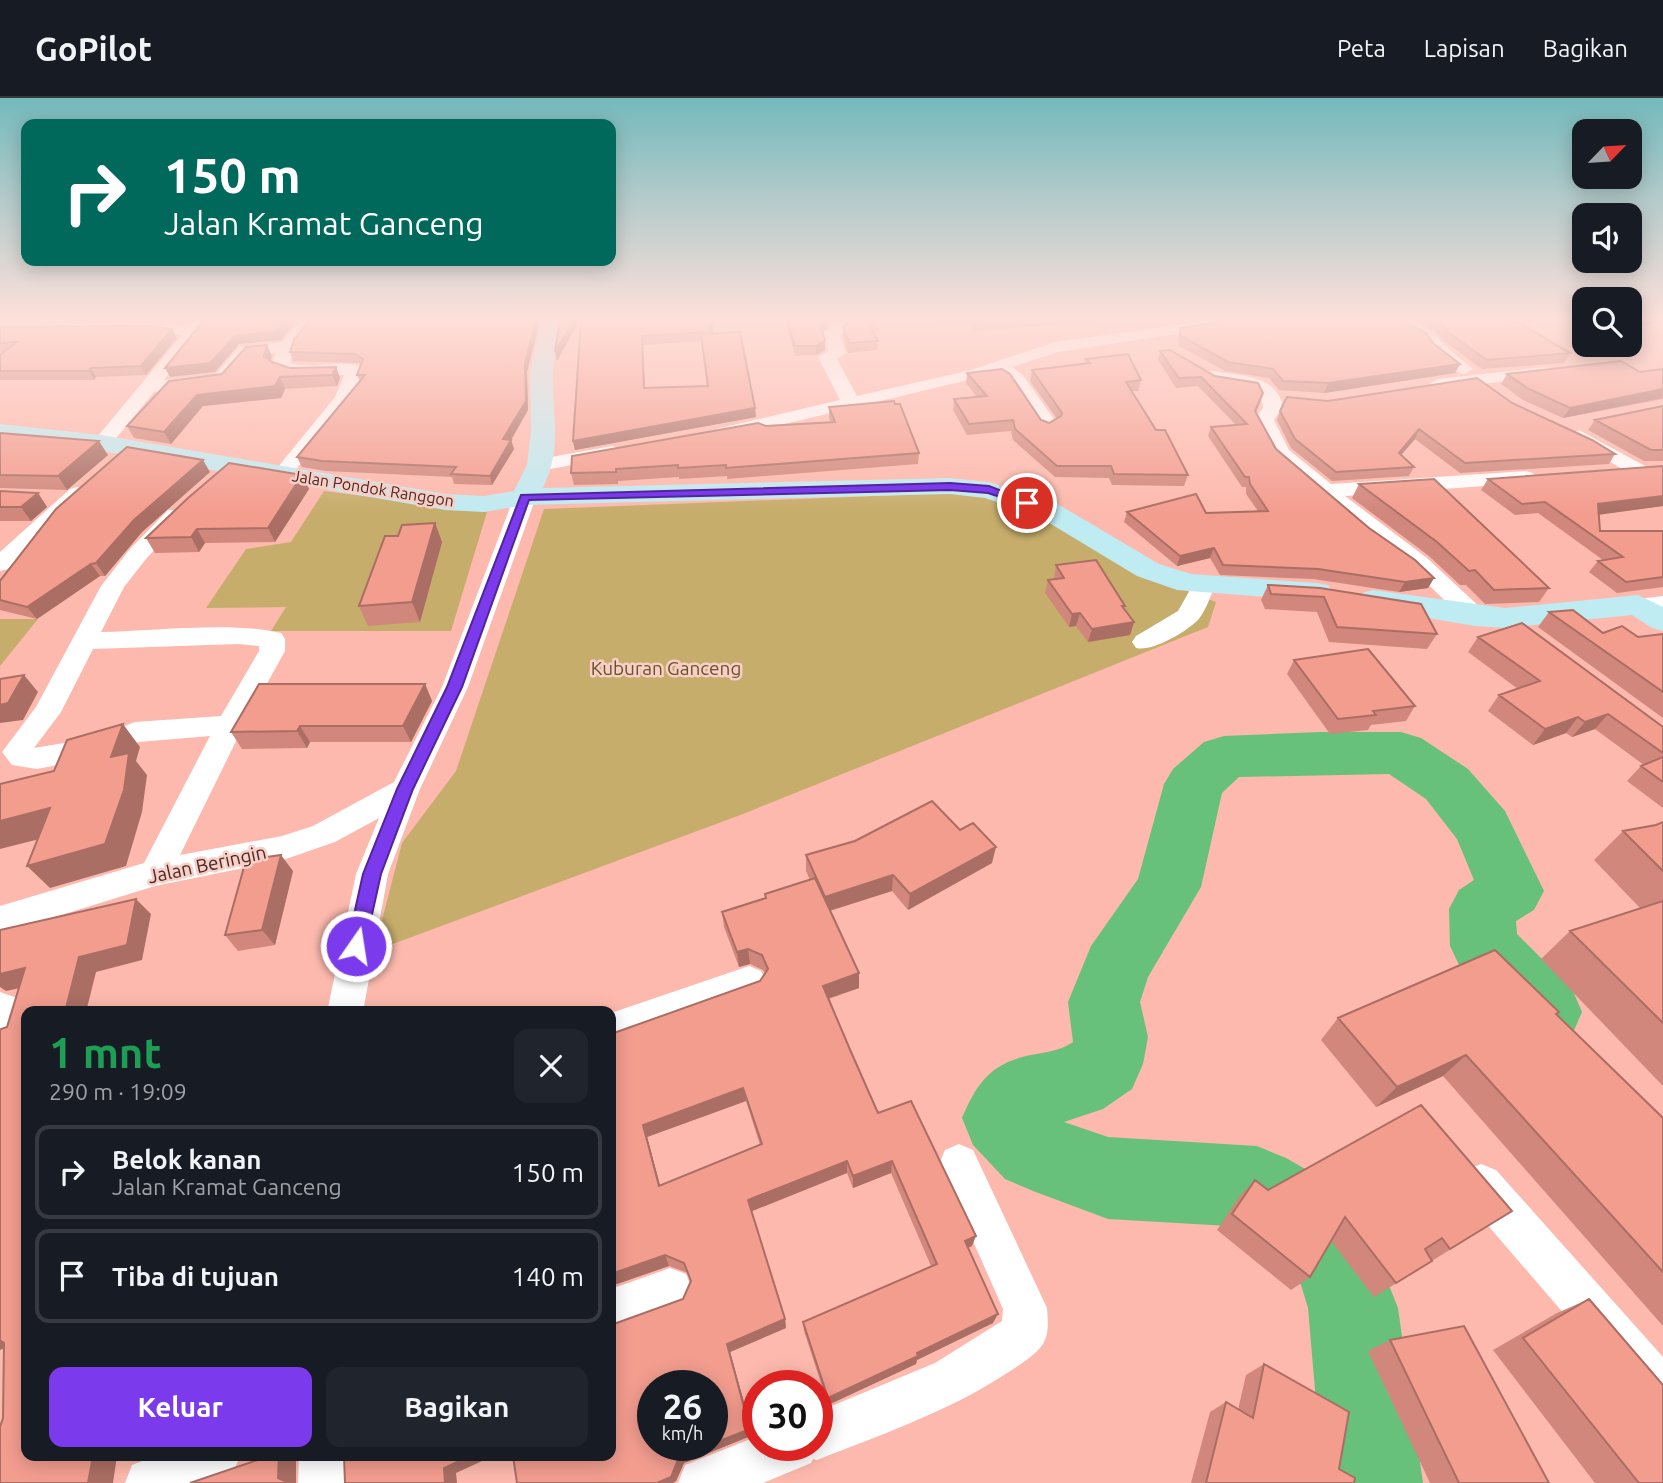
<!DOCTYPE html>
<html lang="id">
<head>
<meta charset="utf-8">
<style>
  :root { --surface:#171b24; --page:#20242c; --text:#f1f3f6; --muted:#9ea1a6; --line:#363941; --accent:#7c3aed }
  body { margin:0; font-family:Ubuntu,sans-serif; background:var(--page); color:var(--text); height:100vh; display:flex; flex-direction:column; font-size:26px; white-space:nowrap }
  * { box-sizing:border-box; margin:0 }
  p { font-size:23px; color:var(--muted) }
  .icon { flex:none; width:38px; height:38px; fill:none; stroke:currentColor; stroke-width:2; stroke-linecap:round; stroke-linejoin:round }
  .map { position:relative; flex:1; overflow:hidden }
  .drawer { position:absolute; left:21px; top:908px; width:595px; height:455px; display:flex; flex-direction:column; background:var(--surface); border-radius:14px; box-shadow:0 4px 18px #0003 }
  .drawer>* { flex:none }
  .guide { position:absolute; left:21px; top:21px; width:595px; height:147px; border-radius:14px; box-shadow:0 4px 18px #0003; background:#00695c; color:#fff; overflow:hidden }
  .needle { width:46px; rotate:65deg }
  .controls { position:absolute; left:1572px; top:21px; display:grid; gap:14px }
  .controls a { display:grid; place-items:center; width:70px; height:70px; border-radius:14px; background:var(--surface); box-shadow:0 4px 18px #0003; font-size:35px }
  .speed { position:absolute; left:637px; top:1272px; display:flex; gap:14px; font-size:35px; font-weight:700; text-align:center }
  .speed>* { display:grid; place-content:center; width:91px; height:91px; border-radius:50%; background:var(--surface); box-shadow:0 4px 18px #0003; line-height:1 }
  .speed small { font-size:18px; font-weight:400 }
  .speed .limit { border:10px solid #d22; background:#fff; color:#111 }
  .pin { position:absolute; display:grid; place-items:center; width:60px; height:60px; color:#fff; margin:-30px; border:4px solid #fff; border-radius:50%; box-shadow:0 2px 7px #0007 }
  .me { position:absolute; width:77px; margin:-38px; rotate:13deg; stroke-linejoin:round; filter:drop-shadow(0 0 5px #0008) }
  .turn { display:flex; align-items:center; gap:24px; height:147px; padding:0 28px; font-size:32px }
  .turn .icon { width:91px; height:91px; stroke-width:2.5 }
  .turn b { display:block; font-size:49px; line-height:60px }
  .round { display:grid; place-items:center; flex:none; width:74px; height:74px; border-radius:14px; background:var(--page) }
  .overview { display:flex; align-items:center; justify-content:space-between; height:119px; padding:0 28px }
  h1 { font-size:42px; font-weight:700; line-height:52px; color:#1e9e55 }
  .button { display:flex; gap:14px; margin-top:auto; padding:14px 28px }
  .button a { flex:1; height:80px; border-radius:14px; background:var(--accent); color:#fff; font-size:28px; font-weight:700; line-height:80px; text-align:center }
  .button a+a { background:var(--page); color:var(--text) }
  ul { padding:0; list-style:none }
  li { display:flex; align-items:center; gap:21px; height:94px; margin:0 14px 10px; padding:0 14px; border:4px solid var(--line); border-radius:14px }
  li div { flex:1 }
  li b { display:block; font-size:26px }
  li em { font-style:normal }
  header { display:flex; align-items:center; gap:42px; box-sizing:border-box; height:98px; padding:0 35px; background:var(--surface); border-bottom:2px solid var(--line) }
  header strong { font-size:33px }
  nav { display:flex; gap:38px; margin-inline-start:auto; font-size:24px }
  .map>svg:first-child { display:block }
</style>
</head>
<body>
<header>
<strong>GoPilot</strong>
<nav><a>Peta</a><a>Lapisan</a><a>Bagikan</a></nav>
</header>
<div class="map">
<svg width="1663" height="1385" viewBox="0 0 1663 1385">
  <rect width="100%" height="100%" fill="#fdb9ad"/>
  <path fill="#c6ad6b" d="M324,393L487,414L451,533H271L286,509L206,510L246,451L291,444Z
    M976,394L1061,423L1138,474L1216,504L1208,529L743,716L374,853L402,745L456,673L544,411Z
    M0,521H38L0,568Z"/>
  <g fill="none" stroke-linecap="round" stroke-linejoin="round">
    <path fill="#67c17b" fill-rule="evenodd" d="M1321,634H1401L1421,640L1468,671L1505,713L1544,793L1534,812L1516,823L1517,836L1572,891L1582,914L1572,937L1546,947L1520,937L1460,869L1450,848L1449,811L1459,792L1474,782L1457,741L1426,701L1389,676L1239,679L1222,695L1201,789L1148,879L1140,904L1148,939L1143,966L1132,991L1103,1011L1064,1024L1108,1039L1257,1048L1286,1060L1333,1087L1367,1132L1398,1210L1423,1385H1323L1308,1210L1301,1187L1273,1147L1246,1129L1108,1121L1033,1093L1005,1081L973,1047L962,1020C977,985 991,965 1031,957C1046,954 1060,953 1073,944L1068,904L1091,848L1138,781L1164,686L1173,671L1204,644L1224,638Z"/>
    <path fill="#fff" fill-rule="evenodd" d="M195,222H208L210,224L164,282L216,276L239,249L282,244L300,222H316L295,250L290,265C309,272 352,259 364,271L353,300L290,379H276L273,375L335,299L344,277C322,278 288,285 271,267L276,255L250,258L227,285L154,294L109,349H95L92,345L182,237L133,234L125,229L127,226L190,228Z
      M828,222H844L848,231L840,238L846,255L837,261L857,298L971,272L1055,244L1211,222H1244L1236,227L1058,254L1012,269L1023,277L1058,327L1048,333L1041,331L1010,285L997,275L723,341L716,339L713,335L716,331L840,302L818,259L828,253L823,236L831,229Z
      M1386,222H1406L1434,234L1443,246L1473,271L1464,276C1444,271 1434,251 1421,241C1410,233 1395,232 1386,222Z
      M1505,222H1524L1505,233L1497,228Z
      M34,224L90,226L98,231L90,236L0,235V225Z
      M1545,269L1551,270L1554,274L1551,278L1438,291L1429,286L1438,281Z
      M1214,273C1240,279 1271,275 1282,304L1280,313L1274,322L1289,352L1331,386L1526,373L1533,375L1536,379L1533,383L1526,385L1345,398L1427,460L1484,513L1487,518L1484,523L1475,526L1466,523L1411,470L1366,438L1274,359L1254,321L1263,310L1261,298L1250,289L1208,282L1205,278L1208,274Z
      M1579,332L1645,368L1648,372L1645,376H1631L1572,342L1569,338Z
      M612,348L619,350L622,354L619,358L540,373L533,371L530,367L533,363L540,361Z
      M77,389L84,391L88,395L84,399L8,471L0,473V454L70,391Z
      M525,393L533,394L536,399L468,589L420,691L388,776L363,914H327L356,776L379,720L335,744L283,762L155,788L0,836V808L144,765L210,638L139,644L99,659L37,671L12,667L2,654L36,609L101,488L130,451L168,412H184L187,417L146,461L124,489L101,534C153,533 233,523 281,535L285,541V553L244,627L180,757L282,738L313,728L394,684L442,589L514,399L517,394ZM238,546L259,548V553L221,618L135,624L94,640L34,650L61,614L93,551Z
      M1203,481L1211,483L1215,488C1210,499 1205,515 1197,523C1184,535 1152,554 1136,550L1132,544L1136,538L1178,513L1195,483Z
      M1663,498V512L1638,514L1629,512L1626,507L1629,502Z
      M749,868L761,873L767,884L761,895L611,949V915Z
      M0,894L20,901L26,917L13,960L0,965Z
      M959,1046L973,1052L1047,1210C1048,1224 1050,1240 1039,1251C1030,1261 1016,1269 1004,1277C947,1314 880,1337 817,1362L813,1361L811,1365L763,1385H678L685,1367L758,1338V1348H817V1314L935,1265L1002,1223L1003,1211L939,1066L945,1052Z
      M1481,1066L1496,1072L1663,1259V1318L1646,1311L1466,1102L1460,1087L1466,1072Z
      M670,1170L686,1176L692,1192L686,1208L611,1235V1191Z
      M155,1358H240L233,1375L210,1385H125L132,1367Z
      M299,1358H347L348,1385H298Z"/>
    <path fill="#bfebf2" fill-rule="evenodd" d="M541,222H561C558,240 553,259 553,277C552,322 563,346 543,390L950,380L989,384L1056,405L1159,466L1191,476L1317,485L1328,487L1333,494L1328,501L1317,503L1177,492L1137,478L1036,417L985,400L950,396L525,407L484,414L446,412L102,353L0,342V326L102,337L446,396L484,398L514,393L527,367L531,332L530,275Z
      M1373,492L1505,510L1638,497L1663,509V533L1652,530L1632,517L1505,530L1475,528L1362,509L1357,502L1362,495Z"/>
  </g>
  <path fill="#d1877b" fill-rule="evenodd" d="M155,222H193L189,225Z
    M310,222H540L527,274L528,312L511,342L514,351L492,387L454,386L452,379L326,373L302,369L297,359L360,283L357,277L361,267L359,265L293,263L290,254Z
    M581,222H715L712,236L755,310L756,319L575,352L573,343ZM701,243L707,288L645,290L643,247Z
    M785,222H828V228L823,234L825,242V252L816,257L795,258Z
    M847,222H878L879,224V233L873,234L878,243L877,252L848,255L843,239V229L848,225Z
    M934,222H1119L975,233L969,225L938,227Z
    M1412,222H1503L1509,226H1522L1524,222H1539L1522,226L1570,255L1564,265L1482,271L1445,244L1435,232Z
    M1629,222H1663V223L1631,232L1629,231Z
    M0,229L172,231L177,240L146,277L96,279L94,282H0V257L4,254H0Z
    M1180,230L1434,246L1460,266L1455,275L1324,295L1279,292L1269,280L1225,273L1179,248L1178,240Z
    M267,247L272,258L271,263L290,270L336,269L340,280L337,288L285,291L281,300L203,308L171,346L134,340L127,328L222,276Z
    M1160,253L1260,304L1256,314L1276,351L1369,430L1434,480L1428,490L1399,494L1313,481L1220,477L1210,460L1177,468L1124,424L1127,414L1206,415L1258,413L1246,396V389H1242L1208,338L1211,329L1236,327L1198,288L1176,290L1158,262Z
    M1086,261L1141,282L1138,293H1132L1156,332L1188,377L1184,388L1112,387L1109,380L1055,379L1013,342L1011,333L967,337L953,312L954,301L977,299L966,285L967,275L1041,322L1049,325L1057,321L1030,283L1032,272L1085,266Z
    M1663,271V301L1563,320L1523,302L1501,286L1507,276L1640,274Z
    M1328,303L1512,305L1615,356L1609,366L1460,375L1415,341L1401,357L1414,369L1409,378L1332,383L1291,350L1277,322L1280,313Z
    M829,309L919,355L918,366L727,381V378L679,381V379L618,383V386L574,387L571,375L766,328L831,324L829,320Z
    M1663,309V363H1644L1588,332L1595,322Z
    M0,335L108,357L67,392L0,390Z
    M1663,368V408L1599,416L1600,433H1663V489L1617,495L1589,474L1598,463L1603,462L1538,415L1515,417L1481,392L1488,381Z
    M210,374L142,434L105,478H100L37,521L0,512V483Z
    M302,377L309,391L275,444L205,445L199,454L155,455L146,440Z
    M1359,386L1549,490L1539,504L1485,506L1466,487H1460L1429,458L1352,400Z
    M0,393L38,395L47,409L31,423H0Z
    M435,425L442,444L420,524L368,528L359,508L398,438Z
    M1056,467L1124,511L1134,524L1130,537L1088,544L1076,528L1069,529L1045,495L1048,482L1054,481V480Z
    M1268,487L1320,490L1437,536L1427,551L1329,544L1317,514L1265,511L1261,502Z
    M1549,514L1603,535L1638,539L1663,536V620L1538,529Z
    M1478,539L1663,629V710L1627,683L1641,668L1644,667L1595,631L1572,639L1566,635L1533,647L1488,613L1499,597L1518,591L1468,554Z
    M1294,562L1415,608L1406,623L1371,627L1368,632L1330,636L1287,576Z
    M425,586L432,603L411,644H310L307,650L242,651L231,634Z
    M1663,724V988L1541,861L1570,833L1640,810L1594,762L1623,733L1656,727Z
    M806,757L992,765L908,812L892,793L830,813L859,890L829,901L878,1015L972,1148L968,1150L993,1225L917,1262L916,1266L828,1307L804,1233L803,1224L931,1168L891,1075L853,1090L847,1075L751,1113L785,1221L786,1230L730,1254L753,1337L684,1365L676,1383L673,1385H517L683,1201L691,1183L688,1175L669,1168L614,1187L611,1182V936L760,883L765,875L763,872L750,866L739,869L724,829L722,814L765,800V796L810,782L806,773ZM746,1003L760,1047L660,1087L647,1039Z
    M293,773L275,847L238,853L225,837Z
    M1559,914L1556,917L1663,1020V1228L1443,978L1376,1009L1321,942L1338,920Z
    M1255,1082L1268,1092L1512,1113L1374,1199L1331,1143L1310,1179L1291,1192L1217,1132L1239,1099Z
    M1589,1201L1663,1385H1595L1493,1252L1557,1215Z
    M1390,1242L1549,1385H1430L1368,1253Z
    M1264,1266L1339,1371L1354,1385H1191L1210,1314L1226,1304L1238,1312L1246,1277Z"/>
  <path fill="#aa6e64" d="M286,222H297L281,242L239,246L215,274L170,279L165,270L235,238Z
    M536,222H540L527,274L528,312L511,342L514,351L492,387L490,378L525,265Z
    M574,222H580L557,263L555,254Z
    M712,222H715L710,242V234Z
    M825,222H828V228L820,237V227Z
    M1177,222H1193L1176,224Z
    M1524,222H1539L1521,227Z
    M1637,222H1663L1631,232Z
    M172,231L177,240L146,277L141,268Z
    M642,238L643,247L645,300L644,290Z
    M825,242V252L816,257V248Z
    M267,247L272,258L269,269L264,258Z
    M1460,266L1455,275L1324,295L1328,285Z
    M336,269L340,280L337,288L332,277Z
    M91,270L96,279L94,282L89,273Z
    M280,279L285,291L281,300L203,308L171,346L164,334L197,297Z
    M1663,291L1662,300L1563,320L1570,310Z
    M755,310L756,319L575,352L573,343Z
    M1419,331L1415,341L1394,365L1399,355Z
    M99,343L108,357L67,392L58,378Z
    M203,362L210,374L142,434L105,478L96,465L134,422Z
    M302,377L309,391L275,444L268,430Z
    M38,395L47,409L31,423L21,409Z
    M1663,398V408L1590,418L1598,406Z
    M435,425L442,444L420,524L412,504Z
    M197,431L205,445L199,454L191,439Z
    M1214,450L1210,460L1177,468L1180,458Z
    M91,466L100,478L37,521L27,509Z
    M1434,480L1428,490L1399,494L1405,484Z
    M1080,515L1076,528L1069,529L1072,516Z
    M1134,524L1130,537L1088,544L1092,531Z
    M24,577L38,594L23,622L0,625V607Z
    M425,586L432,603L411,644L403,628Z
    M1608,616L1595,631L1572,639L1585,624Z
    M1578,619L1566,635L1533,647L1545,631Z
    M123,626L140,649L136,663L147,677L142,714L126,768L50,790L27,768L111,659Z
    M300,628L310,644L307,650L297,633Z
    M50,710L71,733L0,751V723Z
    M996,749L992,765L908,812L910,796Z
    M281,757L293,773L275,847L262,832Z
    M893,777L892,793L825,814V799Z
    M136,801L151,816L142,862L96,874L86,914H65L79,859Z
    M748,851L750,866L739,869L737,854Z
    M25,870L43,885L6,893L0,889V876Z
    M859,875V890L823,902V888Z
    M1466,957L1443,978L1376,1009L1397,989Z
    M743,990L746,1003L647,1039L663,1099L659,1088L643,1027Z
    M847,1063V1075L750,1114L748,1102Z
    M892,1063L891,1075L853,1090V1078Z
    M976,1138L972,1148L961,1153L965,1143Z
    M665,1157L669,1168L614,1187L611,1182V1176Z
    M998,1216L993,1225L917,1262L916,1266L828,1307V1300L917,1255Z
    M785,1221L786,1230L730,1254L753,1337L684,1365L676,1383L673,1385H657L679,1359L709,1348H712L727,1246Z
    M0,1241L14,1246L0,1252Z
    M93,1358H117L113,1385H88Z
    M279,1358H290L296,1360V1385H284L278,1380Z
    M470,1358H493L456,1375L457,1385H445L444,1370Z"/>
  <path fill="#f39d8f" stroke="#aa6e64" stroke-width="2" fill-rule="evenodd" d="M204,222H286L277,233L235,238L210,265L165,270Z
    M310,222H536L525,265L526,303L503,341L511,342L490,378L451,376L456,369L322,363L297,359L365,277H357L363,261L355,256L290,254L294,242Z
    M560,222H574L555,254Z
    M581,222H712L710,234L642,238L644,290L708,288L701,236L740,234L755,310L573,343Z
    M787,222H825L820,227L825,242L816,248H795Z
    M851,222H878L879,224H868L878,243L849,245L843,229Z
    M974,222H1005L976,224Z
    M1231,222H1401L1425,234L1434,246L1460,266L1328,285L1283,283L1273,271L1228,264L1181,238L1180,230Z
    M1438,222H1503L1509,226L1516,223L1570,255L1487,262L1449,235Z
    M147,228L172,231L141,268L91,270L89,273H0V257L17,244L0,245V229Z
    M267,247L264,258L272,264L290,270L336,269L332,277L280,279L275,288L197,297L164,334L127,328L169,283L222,276L246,249Z
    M1170,252L1215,278L1258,285L1263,295L1255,313L1276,351L1369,430L1415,462L1434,480L1405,484L1318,471L1223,467L1214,450L1180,458L1127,414L1196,396L1206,415L1268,413L1250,386L1249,379H1245L1211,329L1247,326L1201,279L1179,280L1160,253Z
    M1128,256L1141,282L1126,284L1156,332H1165L1188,377L1114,376L1111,368H1057L1015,331L1013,322L969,326L954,301L987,298L967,275L1002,271L1010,276L1041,322L1049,325L1061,318L1062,315L1032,272L1090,265L1086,261Z
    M1621,263L1640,274L1663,271V291L1570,310L1529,291L1507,276Z
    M1477,280L1512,305L1592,342L1615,356L1465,365L1419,331L1399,355L1414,369L1336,374L1295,341L1280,313L1287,299L1328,303Z
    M894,303L895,306H900L919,355L726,370V367L678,370V367L616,371V374L571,375L572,358L758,325L766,328L835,324L829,309Z
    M1663,308V352H1651L1595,322Z
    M0,335L99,343L58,378L0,377Z
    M127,349L203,362L134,422L96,465L91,466L27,509L0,502V483L56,411Z
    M229,365L302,377L268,430L197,431L191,439L146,440L188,400Z
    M1663,368V398L1598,406L1600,433H1663V479L1626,484L1598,463L1623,459L1545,404L1522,406L1488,381Z
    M1434,381L1549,490L1494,492L1475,472L1469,473L1437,444L1359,386Z
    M0,393L38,395L21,409H0Z
    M435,425L412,504L359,508L385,438H398L402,427Z
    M1096,462L1125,508H1122L1134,524L1092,531L1080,515L1072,516L1048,482L1064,480L1056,467Z
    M1268,487L1320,490L1421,506L1437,536L1337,529L1324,499L1271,496Z
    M1573,512L1603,535L1622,528L1638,539L1663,536V594L1549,514Z
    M1522,525L1663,629V655L1608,616L1585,624L1578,619L1545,631L1499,597L1540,583L1478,539Z
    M1368,551L1415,608L1373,613L1376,617L1338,621L1294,562Z
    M24,577L8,605L0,607V581Z
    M259,586H425L403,628H300L297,633L231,634Z
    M123,626L111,659L129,655L124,692L105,746L27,768L50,710L0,723V686L54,673L67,642Z
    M1663,659V684L1641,668Z
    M932,703L960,732L973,725L996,749L910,796L893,777L825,799L806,757L855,743Z
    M1663,724V773L1623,733L1656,727Z
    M281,757L262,832L225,837L246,762Z
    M815,780L859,875L823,888L851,954L878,1015L911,1003L976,1138L965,1143L998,1216L917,1255L918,1258L828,1300L803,1224L937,1166L892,1063L853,1078L847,1063L748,1102L785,1221L727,1246L750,1331L712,1346V1288H653V1348H709L679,1359L671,1379L657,1385H517L513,1358H611V1227L683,1201L691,1183L684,1165L665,1157L611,1176V936L760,883L768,871L762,857L748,851L737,854L722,814L766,800L765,796ZM743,990L762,1046L659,1088L643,1027Z
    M136,801L127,847L79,859L65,914H26V1069L23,1083L26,1082V1358H93L88,1385H0V1329L3,1320L4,1245L0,1242V932L1,931L7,929L25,870L0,876V832Z
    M1663,803V925L1570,833Z
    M1495,852L1559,914L1556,916L1663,1020V1174L1466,957L1397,989L1338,920Z
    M1421,1007L1512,1113L1450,1151L1442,1140L1425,1151L1432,1163L1396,1185L1345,1119L1310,1179L1232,1116L1255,1082L1268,1092Z
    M1589,1201L1663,1287V1385H1639L1523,1240Z
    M1464,1228L1549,1385H1459L1390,1242Z
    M1264,1266L1349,1314L1339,1371L1355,1380L1354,1385H1206L1226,1304L1253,1320Z
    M269,1358H279L278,1380L285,1383L284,1385H190Z
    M344,1358H470L444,1370L445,1385H345Z"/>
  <linearGradient id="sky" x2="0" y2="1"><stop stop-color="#74b9bc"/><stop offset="0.53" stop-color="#fee0da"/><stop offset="1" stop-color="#fee0da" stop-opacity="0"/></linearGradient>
  <rect width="1663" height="416" fill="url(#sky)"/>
  <path fill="#7c3aed" stroke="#51269a" stroke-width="2" d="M950,385L989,388L1033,405L1027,408L988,395L950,392L529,402L462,589L413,691L381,776L365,848L362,854L356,856L349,854L347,848L363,776L397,691L447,589L521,397Z"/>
  <g text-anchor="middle" stroke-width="5" stroke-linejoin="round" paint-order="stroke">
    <g font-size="16" fill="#462b27" stroke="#f8cec6">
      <text transform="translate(373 390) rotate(9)" y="6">Jalan Pondok Ranggon</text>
    </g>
    <g font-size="19" fill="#655529" stroke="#f8cec6">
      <text x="666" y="577">Kuburan Ganceng</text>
    </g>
    <g font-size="19" fill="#462b27" stroke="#f8cec6">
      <text transform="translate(207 766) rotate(-12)" y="7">Jalan Beringin</text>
    </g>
  </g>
</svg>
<div class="controls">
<a><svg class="needle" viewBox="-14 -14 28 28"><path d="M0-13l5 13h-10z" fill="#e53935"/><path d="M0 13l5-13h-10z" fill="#9ea1a6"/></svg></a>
<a><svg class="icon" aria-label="sound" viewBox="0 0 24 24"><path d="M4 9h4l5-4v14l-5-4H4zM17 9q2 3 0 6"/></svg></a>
<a><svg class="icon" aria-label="search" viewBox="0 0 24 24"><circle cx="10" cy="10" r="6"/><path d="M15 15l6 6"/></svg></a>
</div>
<div class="speed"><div>26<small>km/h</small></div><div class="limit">30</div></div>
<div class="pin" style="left:1027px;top:405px;background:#d93025"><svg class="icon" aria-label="arrive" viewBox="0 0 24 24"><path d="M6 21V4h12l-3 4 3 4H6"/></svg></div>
<svg class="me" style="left:356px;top:848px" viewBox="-20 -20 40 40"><circle r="17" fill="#7c3aed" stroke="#fff" stroke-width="3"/><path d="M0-11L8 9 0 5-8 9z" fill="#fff"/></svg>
<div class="guide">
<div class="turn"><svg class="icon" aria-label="right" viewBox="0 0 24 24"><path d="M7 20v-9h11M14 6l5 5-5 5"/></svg><div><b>150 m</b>Jalan Kramat Ganceng</div></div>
</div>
<section class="drawer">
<div class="overview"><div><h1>1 mnt</h1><p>290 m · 19:09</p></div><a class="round"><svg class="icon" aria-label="close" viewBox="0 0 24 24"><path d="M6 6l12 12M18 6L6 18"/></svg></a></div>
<ul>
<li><svg class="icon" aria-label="right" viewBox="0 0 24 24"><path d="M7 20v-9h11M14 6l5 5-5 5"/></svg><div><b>Belok kanan</b><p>Jalan Kramat Ganceng</p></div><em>150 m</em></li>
<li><svg class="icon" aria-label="arrive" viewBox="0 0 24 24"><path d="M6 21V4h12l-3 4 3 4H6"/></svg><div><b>Tiba di tujuan</b></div><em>140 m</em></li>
</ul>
<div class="button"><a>Keluar</a><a>Bagikan</a></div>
</section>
</div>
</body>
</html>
